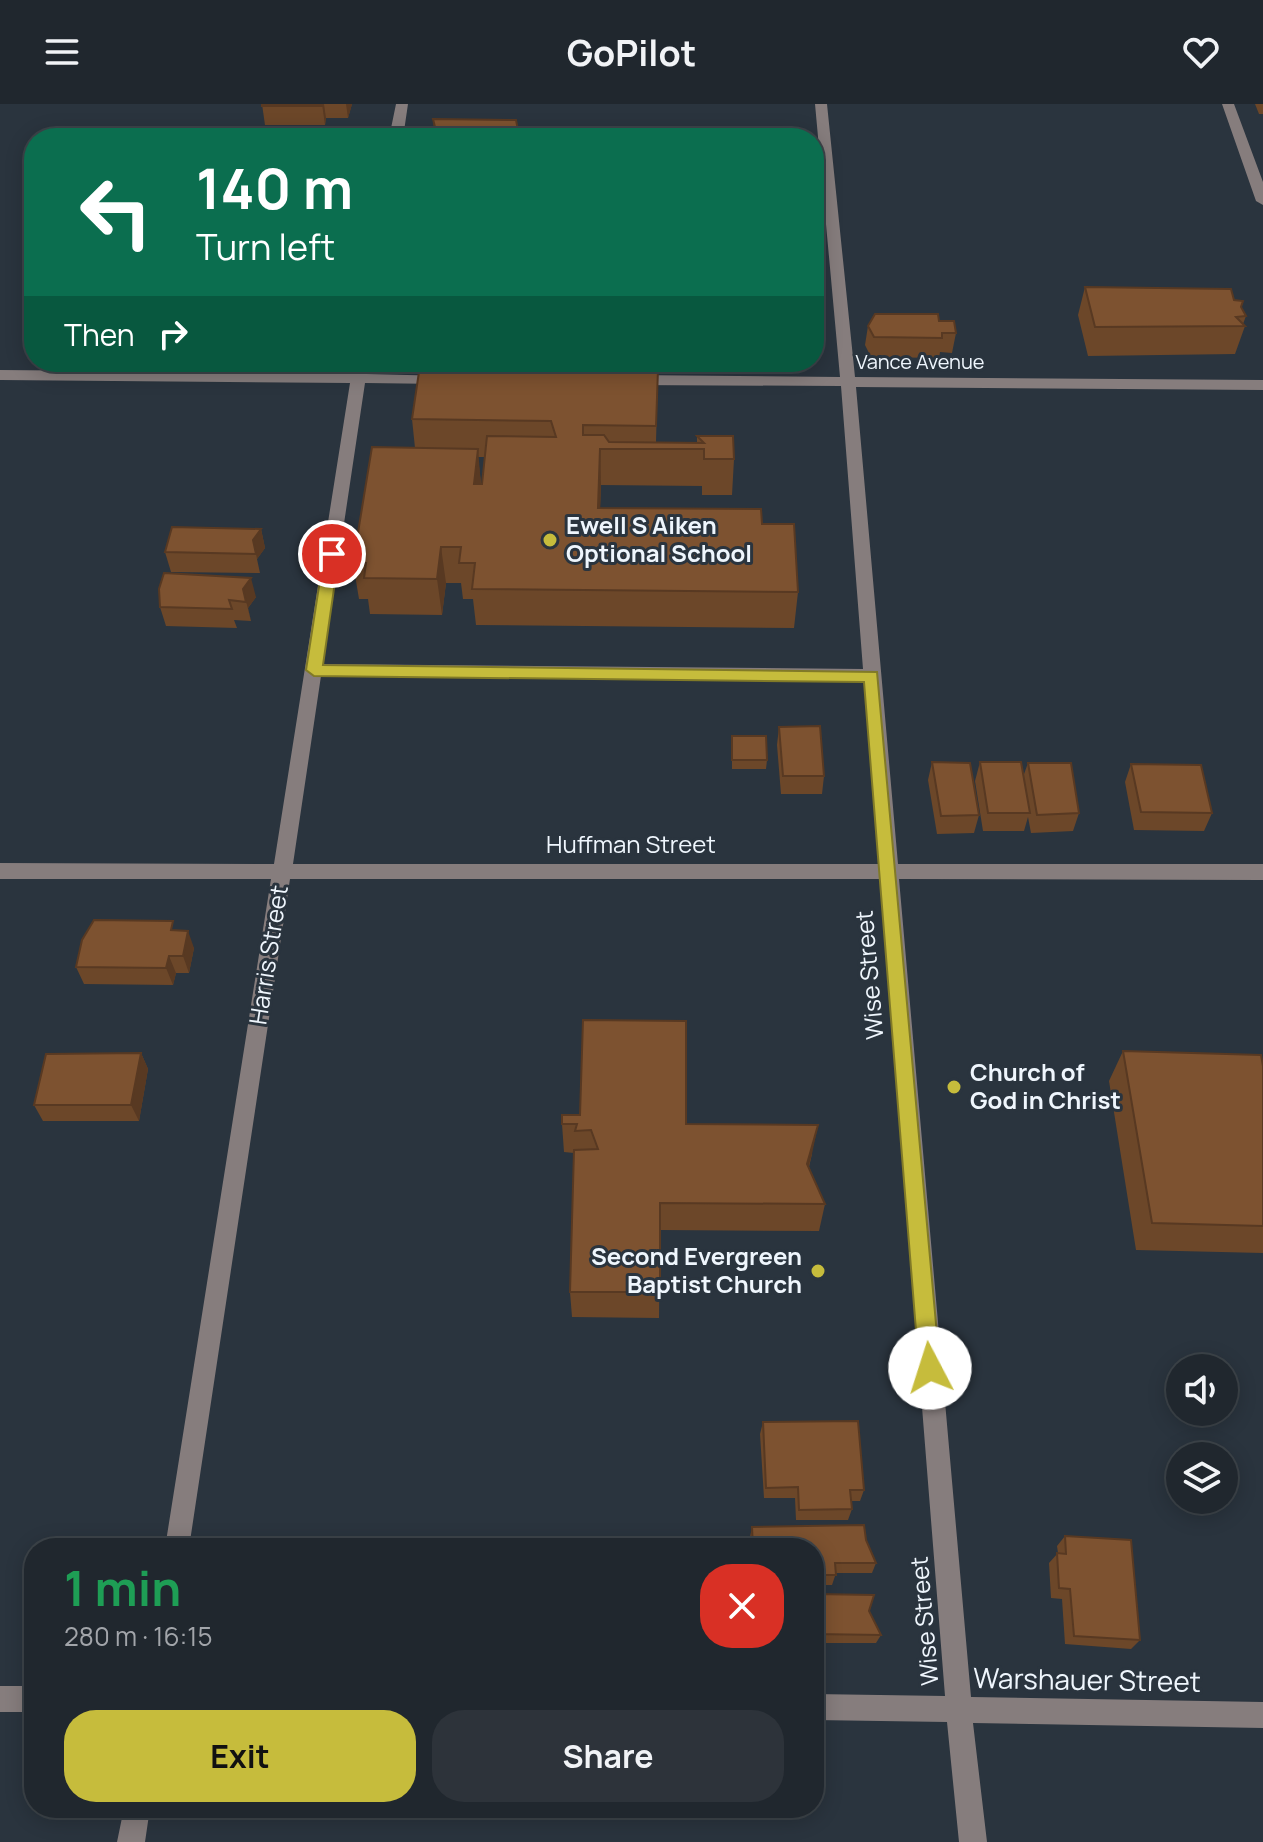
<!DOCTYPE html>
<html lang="en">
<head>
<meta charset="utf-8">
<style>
  :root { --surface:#20272e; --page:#2d333a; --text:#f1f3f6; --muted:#a2a5aa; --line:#3d444a; --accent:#c6bc3c }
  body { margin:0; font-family:Manrope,sans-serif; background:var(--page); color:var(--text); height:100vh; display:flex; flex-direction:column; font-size:30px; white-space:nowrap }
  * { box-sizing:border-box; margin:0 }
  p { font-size:26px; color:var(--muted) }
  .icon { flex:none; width:44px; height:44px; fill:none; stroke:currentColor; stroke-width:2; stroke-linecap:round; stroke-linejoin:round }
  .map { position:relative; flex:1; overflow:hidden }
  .side { position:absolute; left:24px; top:1434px; width:800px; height:280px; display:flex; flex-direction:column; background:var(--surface); border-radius:32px; box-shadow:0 4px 20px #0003,0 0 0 2px var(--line) }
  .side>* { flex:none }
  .banner { position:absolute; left:24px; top:24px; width:800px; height:244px; border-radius:32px; box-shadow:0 4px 20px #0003,0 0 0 2px var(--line); background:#0b6e4f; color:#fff; overflow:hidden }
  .fabs { position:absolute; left:1166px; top:1250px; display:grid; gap:16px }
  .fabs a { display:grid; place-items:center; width:72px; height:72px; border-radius:50%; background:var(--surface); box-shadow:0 4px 20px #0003,0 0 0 2px var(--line); font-size:40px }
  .pin { position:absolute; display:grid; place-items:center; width:68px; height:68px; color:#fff; margin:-34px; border:4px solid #fff; border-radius:50%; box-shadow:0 2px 8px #0007 }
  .me { position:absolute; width:88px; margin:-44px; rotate:355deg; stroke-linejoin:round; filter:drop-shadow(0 0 6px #0008) }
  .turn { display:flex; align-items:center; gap:28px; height:168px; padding:0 40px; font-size:36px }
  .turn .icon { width:104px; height:104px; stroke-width:2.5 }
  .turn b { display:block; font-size:56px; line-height:68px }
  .then { display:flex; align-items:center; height:76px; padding:0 40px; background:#0003; gap:16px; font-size:30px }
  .round { display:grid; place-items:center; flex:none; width:84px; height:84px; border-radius:32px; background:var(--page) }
  .summary { display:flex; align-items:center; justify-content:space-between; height:136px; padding:0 40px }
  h1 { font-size:48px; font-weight:700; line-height:60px; color:#1e9e55 }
  .primary-button { display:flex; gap:16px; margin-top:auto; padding:16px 40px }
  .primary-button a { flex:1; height:92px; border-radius:32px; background:var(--accent); color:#111; font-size:32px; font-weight:700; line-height:92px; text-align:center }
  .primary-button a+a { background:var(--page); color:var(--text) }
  header { display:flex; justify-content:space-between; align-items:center; height:104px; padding:0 40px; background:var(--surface); font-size:36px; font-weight:700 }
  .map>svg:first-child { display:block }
</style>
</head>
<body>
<header><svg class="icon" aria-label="menu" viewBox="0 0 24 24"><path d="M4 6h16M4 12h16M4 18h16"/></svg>GoPilot<svg class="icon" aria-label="heart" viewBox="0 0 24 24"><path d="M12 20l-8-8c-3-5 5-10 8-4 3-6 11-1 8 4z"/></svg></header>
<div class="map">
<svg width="1263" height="1738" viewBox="0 0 1263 1738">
  <rect width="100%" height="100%" fill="#2a343e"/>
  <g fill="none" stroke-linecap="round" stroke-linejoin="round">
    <path fill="#867d7d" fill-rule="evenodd" d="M396,0H408L403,34H389Z
      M815,0H827L855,273L1263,276V286L856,283L898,760H1263V776L899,775L971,1593L1263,1598V1624L973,1619L987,1738H959L947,1618L814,1616V1590L945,1592L880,775H290L189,1444H165L271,775H0V759L274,760L350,279L0,276V266L352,269L353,258H369L367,270L448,272V278L443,280L365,279L323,560L863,565L841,282L631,281L623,276L631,271L840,273ZM321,572L864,578L879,760H293Z
      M1222,0H1234L1263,78V101L1256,97Z
      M0,1582H34V1608H0Z
      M124,1704H150L145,1738H117Z"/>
  </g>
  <path fill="#6c4729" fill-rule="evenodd" d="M262,0H352L348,14H326L325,21H265Z
    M1255,0H1263V10H1259Z
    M433,15L518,26L519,34H435Z
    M1085,183L1234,196L1241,203L1246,212L1243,220L1245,222L1235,250L1088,252L1078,211Z
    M939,217L956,229L952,249L940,248L939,254L871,253L865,241L868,222Z
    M658,265L656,338L697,339V332L734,355L732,391H702V382L601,381L600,404L762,420L798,488L794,524L476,521L473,495H463L461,479H446L442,511L370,510L368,495H359L353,459L415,344L412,315ZM478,353H485L482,380H481Z
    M261,425L265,444L257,455L260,469L171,468L165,448Z
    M256,493L248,504L251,517L234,516L237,524L166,522L160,503Z
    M779,623L824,672L822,690H781L777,641Z
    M732,632L767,656L766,665H732Z
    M932,658L979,711L974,729L937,730L928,676Z
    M980,658L1023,673L1028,659L1079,709L1073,727L1031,729L1028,713L1024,727H983L975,677Z
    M1131,660L1212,709L1204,727L1134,726L1125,678Z
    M177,827L194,844L189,869H176L173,881L84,880L76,863Z
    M1123,947L1263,962V1149L1136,1146L1109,977Z
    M141,949L148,965L139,1017H43L34,1001Z
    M562,1020H686L812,1050L809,1063L825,1100L819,1127L660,1126L659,1214L572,1213L570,1188L574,1049L564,1048Z
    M763,1318L864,1386L860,1397H851L852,1405L848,1416H796L795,1394H764L760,1330Z
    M752,1423L866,1436L876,1459L872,1469H836L832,1481H814V1444H750V1433Z
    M1065,1432L1140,1536L1131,1545L1065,1540L1062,1495L1051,1494L1049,1459L1058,1449L1057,1442Z
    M814,1490L869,1507L881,1531L876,1539H814Z"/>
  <path fill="#583922" d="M322,0H324L326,14L325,21Z
    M346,0H352L348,14Z
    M478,345L481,381L474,380Z
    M600,345L601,381L599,440L598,404Z
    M261,425L265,444L257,455L260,469L253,436Z
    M441,443L446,479L442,511L437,475Z
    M251,474L256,493L248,504L251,517L243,485Z
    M188,827L194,844L189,869L183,852Z
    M169,852L176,869L173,881L166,864Z
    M141,949L148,965L139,1017L131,1001Z
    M818,1021L812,1050L802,1087L807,1060Z"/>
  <path fill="#7d5230" stroke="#583922" stroke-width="2" d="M262,0H322V2H262Z
    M433,15L516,16L518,26L436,27Z
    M1085,183L1231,185L1234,196L1243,197L1241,203L1246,212L1236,213L1245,222L1095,223Z
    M875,210H938L939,217H954L956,229H942V234L874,233L868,222Z
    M420,261L658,265L656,322L583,321V331H604L609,338L704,339L697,332H733L734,355H704V345H600L598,404L761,405L762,420H794L798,488L472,485L475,459H459L461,443H441L437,475L364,474L366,459H353L372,343L478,345L474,380H482L487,332L556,333L551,317L412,315Z
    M172,423L261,425L253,436L256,450L165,448Z
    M164,469L251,474L243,485L246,498L229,496L232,505L160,503L159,485Z
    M820,622L824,672H783L779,623Z
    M732,632H766L767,656H732Z
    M932,658L970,659L979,711L941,712Z
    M980,658H1021L1030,709H988Z
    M1028,659H1071L1079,709L1037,711Z
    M1131,660L1201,661L1212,709L1141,708Z
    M94,816L173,817L171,826L188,827L183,852H169L166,864L76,863L82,836Z
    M583,916L686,917V1020L818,1021L807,1060L825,1100L660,1099V1188H570L574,1046L598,1045L591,1026L575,1027L577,1020H562V1011H580Z
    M1123,947L1261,951L1263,962V1122L1152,1119Z
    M141,949L131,1001H34L46,950Z
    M858,1317L864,1386H850L852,1405L799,1406L798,1383L766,1384L763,1318Z
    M864,1421L866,1436L876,1459H835L836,1471H814V1444H753L752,1423Z
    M1065,1432L1131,1436L1140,1536L1074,1532L1070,1485L1059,1484L1057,1449L1066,1450Z
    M814,1490L874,1491L869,1507L881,1531L814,1530Z"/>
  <path fill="#c6bc3c" stroke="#817a27" stroke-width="2" d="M332,445L339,450L323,561L877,568L940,1264L937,1271L930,1274L922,1271L919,1264L864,578L314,572L306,566L324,450Z"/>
  <g fill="#c6bc3c" stroke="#2a343e" stroke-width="3">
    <circle cx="550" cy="436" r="8"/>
    <circle cx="954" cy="983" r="8"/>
    <circle cx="818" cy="1167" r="8"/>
  </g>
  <g text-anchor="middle" stroke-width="6" stroke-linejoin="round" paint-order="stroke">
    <g font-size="20" fill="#eff6fd" stroke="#2a343e">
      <text x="920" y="265">Vance Avenue</text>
    </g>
    <g font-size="24" font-weight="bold" fill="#eff6fd" stroke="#2a343e" text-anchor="start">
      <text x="566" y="430">Ewell S Aiken<tspan x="566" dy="28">Optional School</tspan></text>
      <text x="970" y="977">Church of<tspan x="970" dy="28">God in Christ</tspan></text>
      <text x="802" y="1161" text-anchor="end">Second Evergreen<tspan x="802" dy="28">Baptist Church</tspan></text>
    </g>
    <g font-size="24" fill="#eff6fd" stroke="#2a343e">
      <text x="631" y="749">Huffman Street</text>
      <text transform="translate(269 851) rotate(-81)" y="8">Harris Street</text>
      <text transform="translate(870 871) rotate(-95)" y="8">Wise Street</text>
      <text transform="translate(925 1517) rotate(-95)" y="8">Wise Street</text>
    </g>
    <g font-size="28" fill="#eff6fd" stroke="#2a343e">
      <text transform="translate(1087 1576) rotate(1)" y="10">Warshauer Street</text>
    </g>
  </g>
</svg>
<div class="fabs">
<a><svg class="icon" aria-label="sound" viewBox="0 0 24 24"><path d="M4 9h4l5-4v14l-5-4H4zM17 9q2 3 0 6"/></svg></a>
<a><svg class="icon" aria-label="layers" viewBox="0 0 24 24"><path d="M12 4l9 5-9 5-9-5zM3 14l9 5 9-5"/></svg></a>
</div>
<div class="pin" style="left:332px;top:450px;background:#d93025"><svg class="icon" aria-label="arrive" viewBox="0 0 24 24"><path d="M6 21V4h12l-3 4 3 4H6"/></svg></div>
<svg class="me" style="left:930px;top:1264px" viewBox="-20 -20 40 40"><circle r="19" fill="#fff"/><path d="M0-13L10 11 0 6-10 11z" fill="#c6bc3c"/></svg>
<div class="banner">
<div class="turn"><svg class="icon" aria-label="left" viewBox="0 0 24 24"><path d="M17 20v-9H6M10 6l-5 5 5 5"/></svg><div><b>140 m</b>Turn left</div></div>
<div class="then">Then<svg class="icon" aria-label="right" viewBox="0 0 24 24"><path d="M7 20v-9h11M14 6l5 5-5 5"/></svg></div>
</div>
<section class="side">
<div class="summary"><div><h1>1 min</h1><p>280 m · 16:15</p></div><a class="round" style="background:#d93025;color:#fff"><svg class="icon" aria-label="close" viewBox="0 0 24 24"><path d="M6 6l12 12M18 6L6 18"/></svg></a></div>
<div class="primary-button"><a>Exit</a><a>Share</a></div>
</section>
</div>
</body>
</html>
